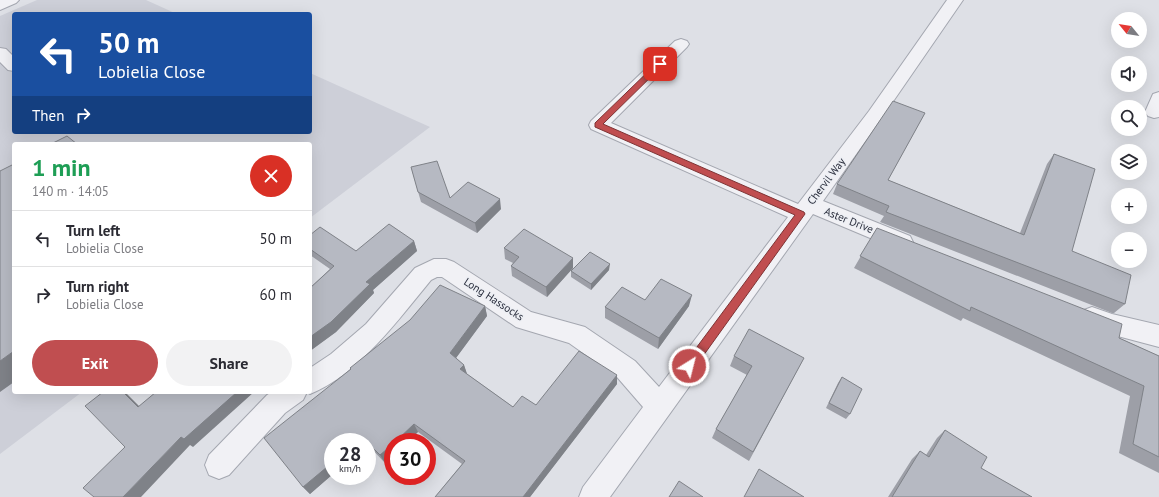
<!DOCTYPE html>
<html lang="en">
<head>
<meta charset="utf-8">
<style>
  :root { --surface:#fff; --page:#f2f2f3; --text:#2b2b33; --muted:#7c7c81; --line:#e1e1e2; --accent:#c04e50 }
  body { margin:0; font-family:"PT Sans",sans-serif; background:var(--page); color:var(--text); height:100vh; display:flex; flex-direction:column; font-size:15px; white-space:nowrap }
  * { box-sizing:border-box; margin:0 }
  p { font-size:13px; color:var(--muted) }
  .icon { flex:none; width:22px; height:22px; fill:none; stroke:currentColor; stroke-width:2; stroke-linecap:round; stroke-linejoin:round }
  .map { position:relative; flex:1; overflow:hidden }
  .details { position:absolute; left:12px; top:142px; width:300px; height:252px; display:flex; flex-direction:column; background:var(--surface); border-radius:4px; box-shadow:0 4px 16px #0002 }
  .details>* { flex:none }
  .banner { position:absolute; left:12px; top:12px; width:300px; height:122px; border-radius:4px; box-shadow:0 4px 16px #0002; background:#1a4fa0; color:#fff; overflow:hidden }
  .needle { width:26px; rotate:300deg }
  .controls { position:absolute; left:1111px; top:12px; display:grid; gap:8px }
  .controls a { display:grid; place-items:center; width:36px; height:36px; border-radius:50%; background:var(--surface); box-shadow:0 4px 16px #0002; font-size:20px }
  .speed { position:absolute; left:324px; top:433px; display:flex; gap:8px; font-size:20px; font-weight:700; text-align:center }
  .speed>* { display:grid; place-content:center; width:52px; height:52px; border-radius:50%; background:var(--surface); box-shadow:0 4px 16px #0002; line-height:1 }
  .speed small { font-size:10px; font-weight:400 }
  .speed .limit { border:6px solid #d22; background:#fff; color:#111 }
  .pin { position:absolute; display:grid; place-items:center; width:34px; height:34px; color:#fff; margin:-17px; border-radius:8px; box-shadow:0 2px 6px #0006 }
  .me { position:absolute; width:44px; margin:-22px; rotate:36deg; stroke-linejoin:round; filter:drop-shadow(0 0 3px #0008) }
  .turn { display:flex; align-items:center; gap:14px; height:84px; padding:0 20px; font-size:18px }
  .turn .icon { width:52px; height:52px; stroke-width:2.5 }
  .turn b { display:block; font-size:28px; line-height:34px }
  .then { display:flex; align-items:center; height:38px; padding:0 20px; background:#0003; gap:8px; font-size:15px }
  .round { display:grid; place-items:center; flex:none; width:42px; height:42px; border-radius:21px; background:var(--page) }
  .summary { display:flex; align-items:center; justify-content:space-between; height:68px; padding:0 20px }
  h1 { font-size:24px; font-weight:700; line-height:30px; color:#1e9e55 }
  .cta { display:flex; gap:8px; margin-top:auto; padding:8px 20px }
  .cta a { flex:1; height:46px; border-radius:24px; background:var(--accent); color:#fff; font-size:16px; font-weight:700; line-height:46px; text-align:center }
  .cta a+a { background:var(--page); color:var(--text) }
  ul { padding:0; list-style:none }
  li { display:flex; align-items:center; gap:12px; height:56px; padding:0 20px; border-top:1px solid var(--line) }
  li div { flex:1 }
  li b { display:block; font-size:15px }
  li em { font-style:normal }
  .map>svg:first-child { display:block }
</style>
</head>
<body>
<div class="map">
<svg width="1159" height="497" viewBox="0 0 1159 497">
  <rect width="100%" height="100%" fill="#dee0e6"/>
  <path fill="#cdcfd8" d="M37,0H146L177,14H14V132H310V73L430,127L310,218V144H14V392H82L0,454V16Z"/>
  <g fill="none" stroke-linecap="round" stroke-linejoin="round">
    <defs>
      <path id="minor" d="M0,0H19L16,3L0,10Z
        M947,0H963L881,119L823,201L910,236L913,242L910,248L902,250L894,248L813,214L610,497H579L583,487L643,407L617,377L569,343L516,327L442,277H437L431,280C399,319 358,375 310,394L307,392L303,400L285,413L229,475L219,479L209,475L205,465L209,455L267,395L272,392H310V368L331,354L366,324L415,268L434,259H446L454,262L531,312L585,327L635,361L659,387L788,217L591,129L589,125L591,121L675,41L681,39L687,41L689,44L687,47L611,123L798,204L869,111Z
        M0,48L6,49L14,57V71L8,70L0,62Z
        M1159,92V117L1154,118L1148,116L1145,112L1153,94Z
        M1092,307L1112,314L1159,325V347L1110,334L1084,324L1080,317L1084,310Z"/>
    </defs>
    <use href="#minor" stroke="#a4a7b0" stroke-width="2"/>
    <use href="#minor" fill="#f1f1f5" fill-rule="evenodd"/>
  </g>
  <path fill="#9d9fa7" d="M925,113L888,180L1020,233L1047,164L1054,154L1072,251L1125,304L1114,313H1112L880,222L884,216L833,194L837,184Z
    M411,167L450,198L501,209L477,233L421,202Z
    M877,228L1159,356V473L1119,453L1130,396L963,318L961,321L854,268Z
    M310,235L356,251L414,241L417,251L373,290L374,293L336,332L310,351V288L330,269L310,255Z
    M504,248L573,268L547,297L512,276L511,266L513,263L505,259Z
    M609,270L591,290L571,277V271Z
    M645,300L689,306L658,349L605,318V307Z
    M485,306L487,316L456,358L464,365L467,374L513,407L536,405L617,375V384L530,497H435L462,464L418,432L393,442V456L385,463L368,445L367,446V442H333V474L310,494L303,487L351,369L350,368Z
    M734,356L804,358L749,461L712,438L716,429L747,375L730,366Z
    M842,377L850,414L846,419L826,408L838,383Z
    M945,430L981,468L1032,497H888L912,459L920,451L926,455L937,438Z"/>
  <path fill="#7f8288" d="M500,199L501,209L477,233L475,223Z
    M414,241L417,251L373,290L374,293L336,332L310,351V337L366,282Z
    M573,258V268L547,297L546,287Z
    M610,264L609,270L591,290V284Z
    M692,295L689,306L658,349L659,338Z
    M485,306L487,316L453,362L450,353Z
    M14,351V382L0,392V361Z
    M464,365L467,374L460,369Z
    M617,375V384L530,497H523Z
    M123,392H125L148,415L138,407Z
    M237,392H254L193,447L190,445L141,497H123L181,437Z
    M414,424L418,432L408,442H395Z
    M362,437L366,442H356Z
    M393,444V456L385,463L380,455Z
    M333,462V474L310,494L303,487Z"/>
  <path fill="#b6b9c2" stroke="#7f8288" d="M893,101L925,113L888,180L1024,235L1054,154L1095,169L1072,251L1131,275L1125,304L886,212L889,206L837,184Z
    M67,136L77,144H51Z
    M437,161L450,198L468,182L500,199L475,223L418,192L411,167Z
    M14,164V351L0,361V171Z
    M389,224L414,241L366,282L370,284L331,322L310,337V288L334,266L310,249V235L320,227L356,251Z
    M877,228L1122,324L1119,338L1159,356V457L1133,444L1144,386L971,307L970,311L860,256Z
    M524,229L573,258L546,287L511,266L519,257L504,248Z
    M590,252L610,264L591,284L571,271Z
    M661,279L692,295L659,338L605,307L622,287L645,300Z
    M440,285L485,306L450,353L464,365L460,369L513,407L522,396L536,405L579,351L617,375L523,497H435L465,461L414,424L395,442H393V444L380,455L362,437L356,442H333V462L303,487L264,438L351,369L350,368L410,320Z
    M749,329L804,358L753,452L716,429L752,366L734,356Z
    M842,377L862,389L850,414L829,403Z
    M103,392H123L138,407L156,392H237L184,439L181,437L123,497H94L83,488L125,447L85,406Z
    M945,430L987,457L981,468L1032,497H892L920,451L929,457Z
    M759,469L804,497H744Z
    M679,481L703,497H669Z"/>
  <path fill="#c04e50" stroke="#7d3334" d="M658,62L664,64L603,124L804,212L805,214L693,370L689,371L685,370L684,366L685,363L795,215L595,127V123Z"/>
  <g text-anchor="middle" stroke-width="3" stroke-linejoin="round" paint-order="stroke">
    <g font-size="11" fill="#292d3c" stroke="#edeff4">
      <text transform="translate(826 181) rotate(-53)" y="4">Chervil Way</text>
      <text transform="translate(849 220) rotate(22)" y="4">Aster Drive</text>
      <text transform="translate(494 299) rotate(33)" y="4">Long Hassocks</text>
    </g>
  </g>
</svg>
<div class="controls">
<a><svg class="needle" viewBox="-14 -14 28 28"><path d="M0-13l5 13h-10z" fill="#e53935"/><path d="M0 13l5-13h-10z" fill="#7c7c81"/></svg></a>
<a><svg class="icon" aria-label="sound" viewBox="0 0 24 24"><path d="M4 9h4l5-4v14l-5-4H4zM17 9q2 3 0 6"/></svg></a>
<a><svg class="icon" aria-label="search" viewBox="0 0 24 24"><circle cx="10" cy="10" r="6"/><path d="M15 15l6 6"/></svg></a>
<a><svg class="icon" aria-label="layers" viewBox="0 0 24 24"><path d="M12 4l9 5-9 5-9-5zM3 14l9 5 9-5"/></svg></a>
<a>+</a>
<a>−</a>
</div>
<div class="speed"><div>28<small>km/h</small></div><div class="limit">30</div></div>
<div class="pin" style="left:660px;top:64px;background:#d93025"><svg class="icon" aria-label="arrive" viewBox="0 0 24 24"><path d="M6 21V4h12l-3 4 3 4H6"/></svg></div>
<svg class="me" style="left:689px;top:366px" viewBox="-20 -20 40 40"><circle r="17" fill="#c04e50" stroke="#fff" stroke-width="3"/><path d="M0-11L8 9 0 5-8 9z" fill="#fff"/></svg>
<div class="banner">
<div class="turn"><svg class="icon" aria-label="left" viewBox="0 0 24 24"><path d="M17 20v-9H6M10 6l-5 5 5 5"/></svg><div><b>50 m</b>Lobielia Close</div></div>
<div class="then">Then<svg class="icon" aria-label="right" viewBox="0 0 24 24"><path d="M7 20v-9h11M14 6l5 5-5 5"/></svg></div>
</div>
<section class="details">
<div class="summary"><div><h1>1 min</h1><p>140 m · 14:05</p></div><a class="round" style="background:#d93025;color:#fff"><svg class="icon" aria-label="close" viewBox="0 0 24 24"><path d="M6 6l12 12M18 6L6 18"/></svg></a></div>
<ul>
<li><svg class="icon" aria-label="left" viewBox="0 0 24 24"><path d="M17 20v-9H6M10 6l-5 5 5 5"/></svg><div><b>Turn left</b><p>Lobielia Close</p></div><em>50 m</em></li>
<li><svg class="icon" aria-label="right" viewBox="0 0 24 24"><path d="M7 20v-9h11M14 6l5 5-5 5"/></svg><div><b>Turn right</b><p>Lobielia Close</p></div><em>60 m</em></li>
</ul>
<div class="cta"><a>Exit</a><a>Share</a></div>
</section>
</div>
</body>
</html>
